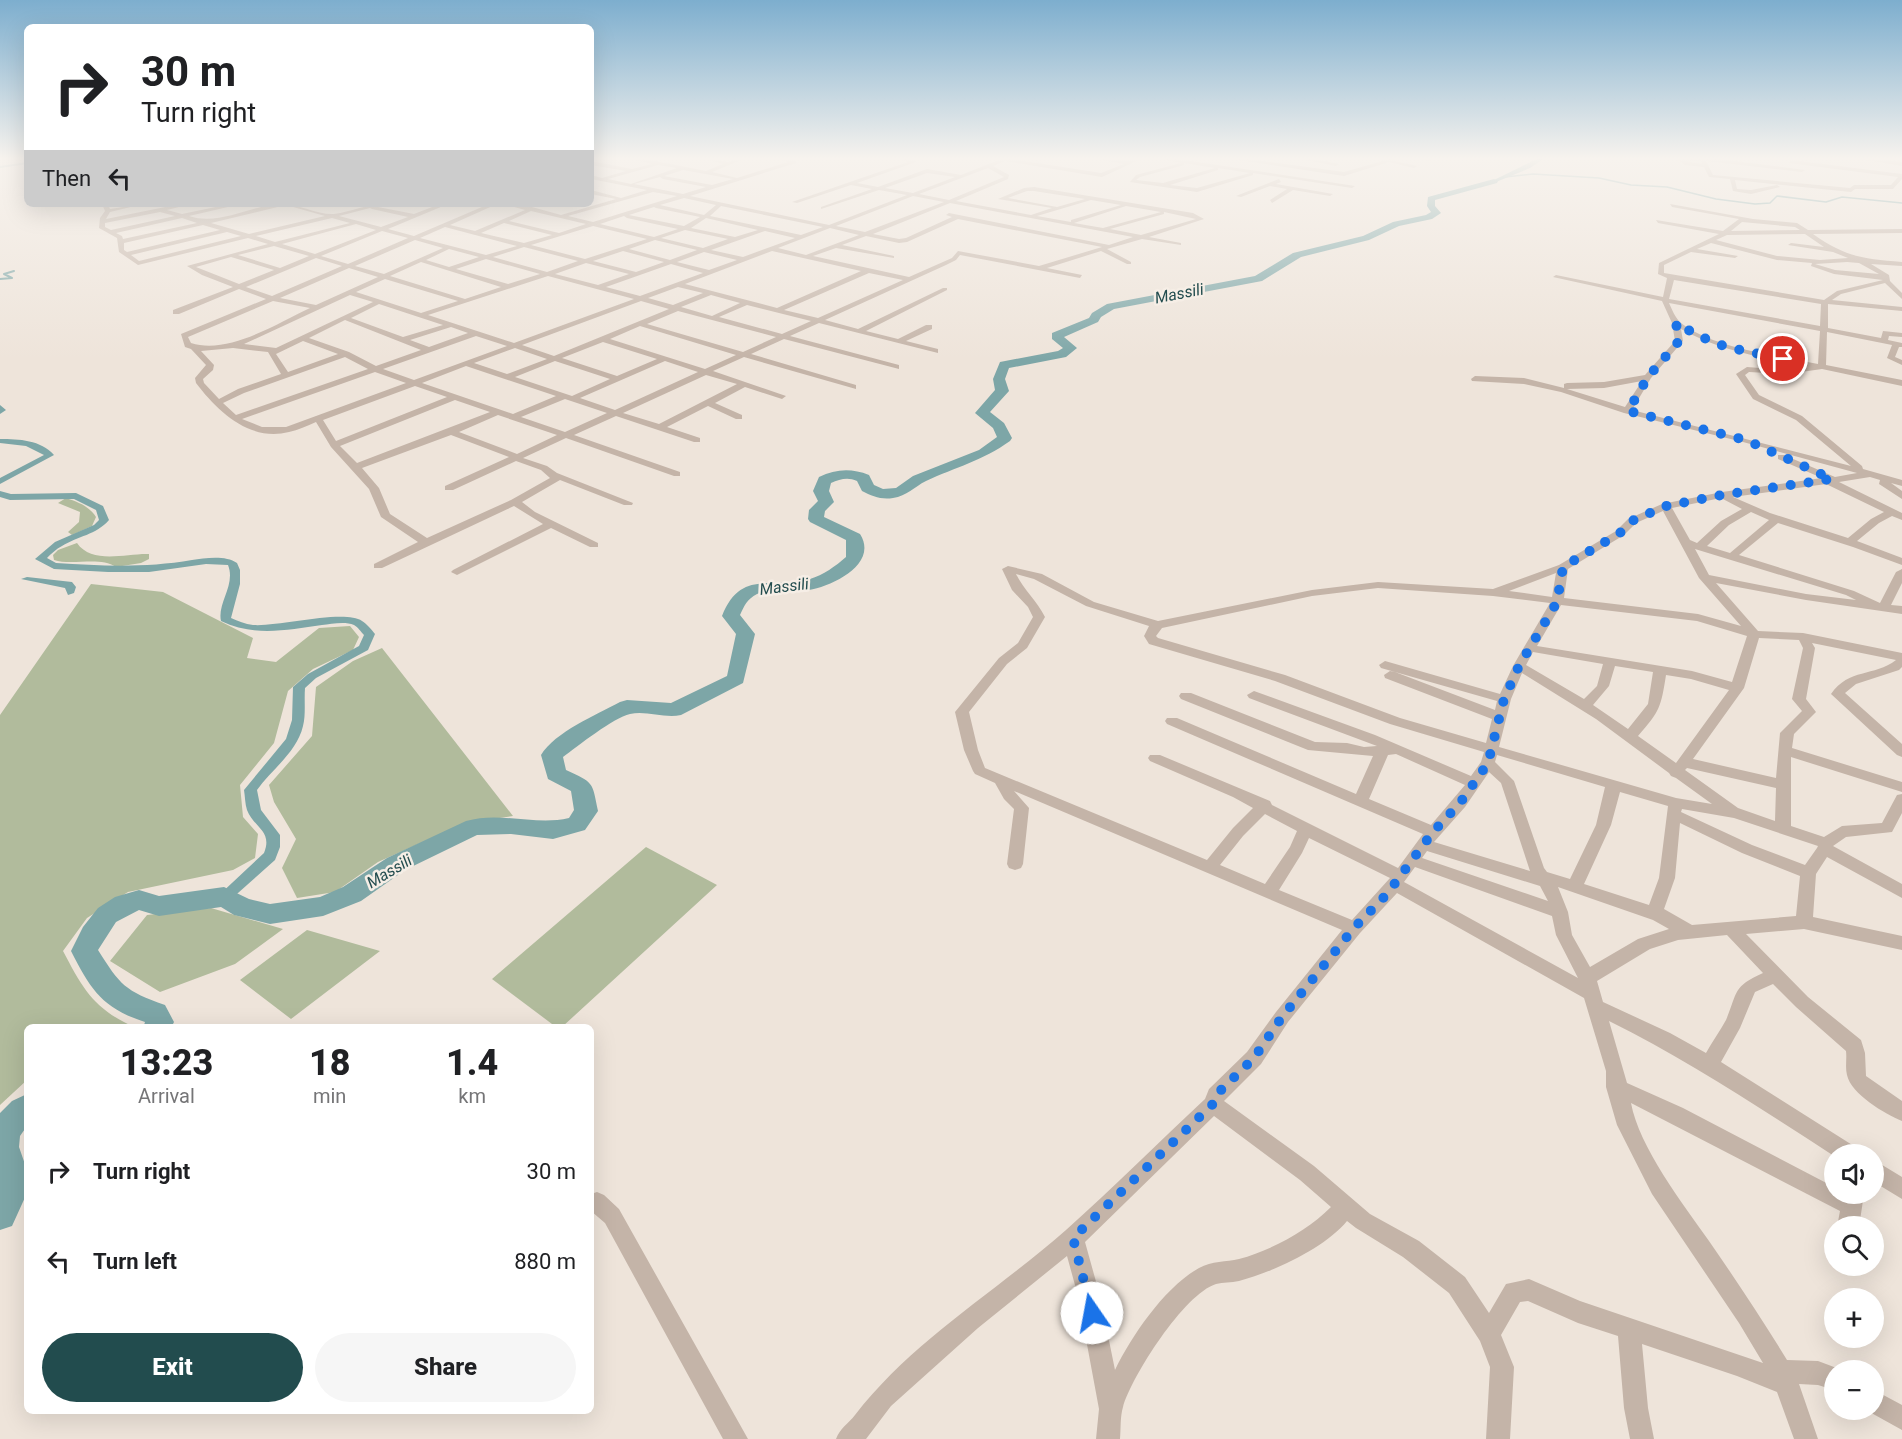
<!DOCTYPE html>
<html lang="en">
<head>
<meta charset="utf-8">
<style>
  :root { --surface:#fff; --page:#f6f6f6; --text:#202124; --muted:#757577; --accent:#224c4e }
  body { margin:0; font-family:Roboto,sans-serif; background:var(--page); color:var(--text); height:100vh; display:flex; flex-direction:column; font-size:22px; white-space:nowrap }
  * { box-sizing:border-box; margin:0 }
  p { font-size:20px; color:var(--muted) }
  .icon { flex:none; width:33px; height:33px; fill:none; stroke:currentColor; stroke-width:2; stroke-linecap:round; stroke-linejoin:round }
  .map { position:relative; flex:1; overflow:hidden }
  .panel { position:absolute; left:24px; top:1024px; width:570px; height:390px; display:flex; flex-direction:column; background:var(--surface); border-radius:9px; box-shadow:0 6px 24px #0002 }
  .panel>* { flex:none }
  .top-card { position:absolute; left:24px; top:24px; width:570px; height:183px; border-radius:9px; box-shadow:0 6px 24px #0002; background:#fff; color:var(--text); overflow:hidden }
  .tools { position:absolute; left:1824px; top:1144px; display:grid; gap:12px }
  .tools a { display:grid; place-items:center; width:60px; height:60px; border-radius:50%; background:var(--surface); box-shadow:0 6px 24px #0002; font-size:30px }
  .pin { position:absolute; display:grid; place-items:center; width:51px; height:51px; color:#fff; margin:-26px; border:3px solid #fff; border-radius:50%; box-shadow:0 2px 6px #0007 }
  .me { position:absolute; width:66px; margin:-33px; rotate:348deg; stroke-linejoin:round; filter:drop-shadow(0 0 4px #0008) }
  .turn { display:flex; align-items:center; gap:21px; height:126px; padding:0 18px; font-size:27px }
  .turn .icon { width:78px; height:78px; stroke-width:2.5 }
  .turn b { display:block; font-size:42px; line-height:51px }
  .then { display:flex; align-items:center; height:57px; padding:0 18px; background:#0003; gap:12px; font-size:22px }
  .eta { display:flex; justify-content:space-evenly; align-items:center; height:102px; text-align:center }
  .eta b { font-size:36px; font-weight:800; line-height:42px }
  .action { display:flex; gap:12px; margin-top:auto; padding:12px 18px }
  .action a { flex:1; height:69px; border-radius:36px; background:var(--accent); color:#fff; font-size:24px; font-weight:800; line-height:69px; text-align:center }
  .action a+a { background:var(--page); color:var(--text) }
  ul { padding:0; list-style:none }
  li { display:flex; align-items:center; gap:18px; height:90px; padding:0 18px }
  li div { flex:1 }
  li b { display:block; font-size:22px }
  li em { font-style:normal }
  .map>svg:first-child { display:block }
</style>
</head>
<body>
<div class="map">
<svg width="1902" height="1439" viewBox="0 0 1902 1439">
  <rect width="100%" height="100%" fill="#eee4da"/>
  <path fill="#b1bb9c" d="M66,498C78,502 89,506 96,517L92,526L72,535L68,532L79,522L80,512L58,503Z
    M77,543C92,565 127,553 149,554V559L141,563L116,567C100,556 72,566 54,560L53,555L58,550Z
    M91,584L163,592L253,638L247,658L276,662L319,628L350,626L359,637L353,650L313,669L288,691L274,743L240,785L243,817L258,834L255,858L233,870L128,892L87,918L63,951C83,989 94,1009 134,1027L27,1028V1080L0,1105V715Z
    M382,648L513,816L465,823L378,862L335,892L297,898L282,868L296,839L274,802L269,785L312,736L316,687L353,661Z
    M646,847L717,885L562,1027H556L492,979Z
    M211,908L283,929L235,964L160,992L110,961L147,915Z
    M307,930L380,951L291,1019L240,980Z"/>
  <path fill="#7da6a7" d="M27,577L72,582L76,587L74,593L68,595L65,588L21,579Z"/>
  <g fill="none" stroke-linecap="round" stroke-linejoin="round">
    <path stroke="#7da6a7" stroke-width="1.5" d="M1505,177L1533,174L1599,178L1631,185L1667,187L1716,199L1755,204L1770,203L1777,196L1826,202L1842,197L1902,203"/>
    <path stroke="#7da6a7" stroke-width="2" d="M0,279L12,278L4,274L14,271"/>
    <path fill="#7da6a7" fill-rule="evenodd" d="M1539,158H1545L1530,168L1496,182L1492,181Z
      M27,162V164L0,168V166Z
      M0,405L6,410L0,414Z
      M0,439C19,439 41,440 54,455L0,484V478L44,455L26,446L0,443Z
      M0,491L11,494L76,493L103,506L109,520C96,535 78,536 62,546C56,549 51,554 47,558L56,563C102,566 146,568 192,560C205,558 226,555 237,563L240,570V584L231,618C238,621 245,624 253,625C278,627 344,609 362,621C367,624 372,630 375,634L368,650L316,678L305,688C304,701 306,714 303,726C297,752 272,769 257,790L261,810L280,835V847L275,860L229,901L224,903L219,901L217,897L264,853C273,831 254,828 247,810C245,804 245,796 244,790L286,739L292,720L293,687L308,674L359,646L364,635C361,632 358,627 354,625C345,621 331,624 322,625C287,630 254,637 221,621C217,603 236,585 228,565L206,564L149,572H108L54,569L35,559L55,542L94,525L99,520L96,510L74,499L10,500L0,497Z"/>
    <path fill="#7da6a7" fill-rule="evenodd" d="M1494,179L1498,181L1497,183L1435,200V206L1441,213L1432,219L1399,226L1369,240L1301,257L1262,281L1114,309L1101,317L1098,322L1064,337L1077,348L1066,357L1009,368L1005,379L1009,391L990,412L1004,423L1012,438L1010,441C982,461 956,467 926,481C914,487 907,496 893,498C881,500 872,496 862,491L857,481C848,477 840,479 831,483L829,491L834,502L825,511L824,517L860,534C879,564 832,586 809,590C793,593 772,588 757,594C747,599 744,606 740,615L755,634L743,683L681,715C665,719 646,710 630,714C613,718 578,746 563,757L566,770C594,783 592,781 598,811L585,830L553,839L511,834L477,835L405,870L361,901L323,916L270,924L234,915L221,907L159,916L139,910L116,922L98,950C120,985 125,991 165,1005L174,1022L171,1028H143L145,1022C102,1008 91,990 71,951L83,927L98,908L115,897L139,890L159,896L224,887L249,899L270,904L320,897L343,887L387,858L466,821C500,811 535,826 569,818L574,810L571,791L548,779L541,755C555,732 596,715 620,702L627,700L671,703L727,676L736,634L722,616C741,568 772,590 810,579C823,575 836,566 846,557V540L810,522L808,519L809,510L818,501L813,491L819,477C836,469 851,468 869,475L874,485L883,489L896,488L913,476L979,450L997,437L993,428L975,413L995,390L993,379L1000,362L1058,351L1063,348L1052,339V333L1089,318L1092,313L1107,304L1255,276L1293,253L1363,236L1393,222L1426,215L1431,212L1427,206L1428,197Z
      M27,1094V1126L20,1136L19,1147L27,1170V1193L12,1226L0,1230V1113L12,1101Z"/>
    <path fill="#c4b4a8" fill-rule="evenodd" d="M629,158H640L706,171L723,164L702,158L728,162L746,158L712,172L737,178L788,162L776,158L796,161V163L690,196L829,225L907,195L879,190L821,209V207L872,189L851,185L797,203L792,202L908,162L897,158H906L916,162L857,183L878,187L927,169L961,175L1004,158L1101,173L1124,164L1092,158L1129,161L1143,158L1102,177L1005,161L993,166L1009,175L1008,179L956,201L1031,215L1052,208L998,199L1024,188L1034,187L1193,213L1204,219L1149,237L1181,243V245L1142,239L1107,249L1131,262V264H1127L1101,251L1047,268L1082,275L1080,278L960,255L956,260L946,265L825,320L858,329L943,288H947V290L866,331L898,339L926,325H932V329L906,341L938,349V353L819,323L790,336L899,365V369L784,339L751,354L856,385V389L744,357L713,371L786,396L782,399L745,387L715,403L742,415V419H736L708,406L667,427L700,438V442H694L616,416L574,435L680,472V476H674L566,438L523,458L547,466L557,473L633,503L632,505H624L560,480L522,502L535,512L598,543V547H590L551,528L457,575L451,572L453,570L543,524L514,506L382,568H374V564L418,542L381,517L369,489L331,447L316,422C307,426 298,430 289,432C250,442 218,412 196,383L195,378L206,365L191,349L185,347L181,334L266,299L239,289L179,314H173V310L233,287L202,275L187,266L268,244L248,238L138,265L119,252L117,238L99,228L100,218L105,211L102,204H108L110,209L143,204L110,212L106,219L180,204H191L167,210L182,214L230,204H241L189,216C219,226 249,206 279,204C298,203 317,215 334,214C351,212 366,204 384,204L378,207L414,214L440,204H448L388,229L414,236L489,204H497L450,225L475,231L525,210L504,204L532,207L561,215L616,199L591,194V190L621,198L647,190L591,179V175L602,178L626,171L591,165V161L632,169L652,164ZM658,165L677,168L631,184L608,179ZM988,168L1004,177L949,200L919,194ZM683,170L733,179L712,185L664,176ZM927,173L955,177L913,193L885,188ZM660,177L663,179L706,187L683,194L634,184ZM1027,191H1034L1085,199L1057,207L1008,198ZM653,192L677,196L593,222L568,216ZM913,196L944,202L865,232L836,226ZM684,198L716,205L704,215L660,205ZM1091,200L1121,205L1071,220V222L1037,216ZM950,203L1133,237L1109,245L949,213L946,215L952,217L906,238L899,239L873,234ZM286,205L325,216L249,234L211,223ZM721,206L823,227L801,235L710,216ZM1126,206L1161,212L1103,228L1074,223ZM654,207L656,208L700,217L684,226L629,215ZM370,208L372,209L408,217L381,227L339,216ZM531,211L586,224L559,233L509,221ZM160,212L175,216L111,230L105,227V223ZM1164,212L1196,219L1141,235L1110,229L1164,214ZM624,216L627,218L678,229L654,237L600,224ZM182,218L197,223L123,239L122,236L116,233ZM332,218L350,223L275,242L256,236ZM706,218L758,230L735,237L691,228ZM958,219L1102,247L1039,266L958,251L952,258L909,277L813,256L836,248L894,258V256L842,245L866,236L899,243L907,242ZM504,223L552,235L524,243L481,233ZM356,224L376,230L315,254L282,244ZM203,225L220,230L127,252L124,250V243ZM593,226L647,239L585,259L531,245ZM445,227L517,246L486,255L420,238ZM830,228L859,235L806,255L778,248ZM685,230L728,239L703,248L661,238ZM382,231L408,238L348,264L321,256ZM765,231L795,238L743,257L711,250ZM227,232L241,236L139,261L131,255ZM415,240L443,248L384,274L355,266ZM655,240L697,250L670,260L629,249ZM274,246L309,256L280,268L238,255ZM524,247L578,261L547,272L493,257ZM449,249L479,257L449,267L426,260ZM623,251L664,262L636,272L593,261ZM772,251L861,271L777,308L685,284ZM704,252L737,260L709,270L677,262ZM231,257L274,270L239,284L196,267ZM316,258L342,266L272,296L246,287ZM486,259L540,274L508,284L456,269ZM421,262L501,287L465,299L390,276ZM586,263L629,274L598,285L555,274ZM671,264L703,273L640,296L606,287ZM349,268L378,277L316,305L280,298ZM869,273L903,280L818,318L784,310ZM548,276L634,299L514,343L428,315ZM385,279L458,301L421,313L356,292ZM678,287L703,293L673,305L648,298ZM350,295L373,302L276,348L244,344ZM711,295L740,303L712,316L681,307ZM273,301L310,308C276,324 228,355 191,343L188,337ZM641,301L669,309L554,356L522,345ZM379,304L443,325L403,337L351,318ZM747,305L811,321L782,334L719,317ZM678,311L776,337L743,352L647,324ZM345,320L421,350L376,366L349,352L309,338ZM640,326L736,355L705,369L610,339ZM451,327L468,333L429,347L410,340ZM476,336L507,346L414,380L383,369ZM303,341L338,354L288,372L276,354ZM603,342L657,359L617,376L562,358ZM233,348L268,352L281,374L238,389L219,399L204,383L203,379L213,370L214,365L201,351ZM515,348L547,359L507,374L474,363ZM345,357L368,369L236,415L223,403L244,393ZM555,361L610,379L572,396L515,377ZM665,361L698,372L615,410L580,398ZM466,366L556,396L513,414L422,383ZM375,372L406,383L286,427H262L242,419ZM706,375L737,384L659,424L623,413ZM415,386L447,397L336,441L323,420ZM565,399L607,413L565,432L521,417ZM455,400L490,412L357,463L340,446ZM498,415L557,435L517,454L459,432ZM451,435L509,457L445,486V490H453L516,461L541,470L550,478L511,500L427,538L390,514L379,488L362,468Z
      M1157,158H1171L1355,186L1352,188L1253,173V175L1197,192L1130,182L1136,175L1181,163ZM1184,163L1215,168L1163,183L1136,180L1140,177L1184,165ZM1218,168L1250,173L1197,188L1170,185L1218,170Z
      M1225,158H1240L1344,172L1393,158H1401L1395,161L1417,166L1414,168L1389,162L1344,176Z
      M1297,158H1310L1339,164L1336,166Z
      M1420,158H1430L1431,159L1428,161Z
      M1711,158L1805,170L1802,172L1706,161L1713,175L1850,188L1854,185H1891L1898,177L1789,163L1791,160L1902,174V179L1893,189H1855L1851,192L1735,180L1737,189L1751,190L1777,185L1780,187L1751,194L1733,191L1730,179L1709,177L1704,167L1685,165L1677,159ZM1685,161H1701L1702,164Z
      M1865,158L1902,162V166L1867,160Z
      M1279,179L1281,182L1276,184L1333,194L1330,196L1293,190L1272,203L1270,200L1287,189L1270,186L1241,197L1236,196Z
      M1670,204L1753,219L1797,223L1808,230L1902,229V233L1813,234C1845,257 1864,259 1902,262V266L1871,264L1889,275L1890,281L1902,293V299L1885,283L1841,294L1832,300L1902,307V311L1828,304V328L1881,338L1883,331L1902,333V337L1889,336L1888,340L1902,343V347H1899L1895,357L1902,360V365L1887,358L1892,345L1827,332L1826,365L1902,380V386L1822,369L1787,374L1749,372L1745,375L1759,395L1802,416L1862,466L1863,469L1902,480V486L1891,483L1902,491V499L1879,484L1880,480L1870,477L1839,482L1902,513V520L1892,516L1879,523L1857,541L1902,558V565L1853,547L1778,523L1739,555L1854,591L1880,603L1896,572L1902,569V583L1891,605L1902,606V614L1806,600L1716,583L1758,631L1803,633L1902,653V667L1899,670L1856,684L1845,693L1902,744V757L1897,755L1831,694C1849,668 1874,677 1896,660L1812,643L1815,648L1806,699L1816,712L1794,734L1792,748L1902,782V792L1791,757V826L1824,837L1842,826L1882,823L1897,795L1902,794V813L1892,832L1846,837L1833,846L1902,884V898L1827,857L1816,874L1813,917L1902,936V950L1804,929L1746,934L1808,997L1861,1040L1865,1053L1866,1076L1902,1101V1121C1885,1114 1851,1094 1847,1075C1845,1067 1847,1059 1846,1051L1796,1007L1773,984L1755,992L1740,1028L1721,1062L1857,1148L1860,1155L1834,1156C1761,1109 1688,1060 1609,1021L1627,1083L1683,1108L1834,1187V1194H1864L1859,1227H1837L1840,1211L1631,1103C1639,1147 1683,1204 1709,1241C1736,1280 1762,1319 1787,1360L1818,1361L1842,1370L1834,1371V1390L1818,1385L1799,1384L1818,1439H1794L1777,1392L1737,1376L1642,1344L1648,1408L1654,1439H1630L1624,1408L1618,1336L1578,1323L1528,1301L1520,1302L1501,1335L1514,1367L1510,1439H1486L1490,1367L1480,1341L1449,1293L1403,1257L1356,1228L1347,1221C1325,1248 1273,1272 1239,1281C1231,1283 1223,1282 1216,1284C1184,1294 1132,1376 1123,1407C1120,1417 1121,1428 1120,1439H1096L1099,1409L1078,1296L1067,1256L978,1328L891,1406L866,1439H836C840,1428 848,1424 855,1415C913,1340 997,1291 1066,1230C1114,1187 1159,1142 1205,1099L1209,1089L1247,1052L1276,1012L1342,930L1014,791L1029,808L1023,864L1021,868L1015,870L1009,868L1007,864L1014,809L1004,799L995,783L975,774L973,771L964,750L955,712L999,658L1018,643L1033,617L1028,607L1012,590L1002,569L1008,566L1042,574L1094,602L1158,621L1312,590L1378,582L1493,589L1559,565L1616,531L1628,519L1662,504L1722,492L1822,478L1778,459V455H1784L1835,477L1857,473L1743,442L1624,413L1561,392L1524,384L1472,381L1471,379L1475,376L1524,378L1564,388V384L1567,383L1604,382L1645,375L1675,341L1672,323L1662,301L1553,277L1556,275L1663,297L1667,278L1658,274L1659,263L1719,234L1658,223L1656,220L1723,231L1739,219L1672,207ZM1742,222L1795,227L1800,230L1731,231ZM1805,234L1824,247L1791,243L1788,245L1833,252L1848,258L1820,260L1777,256L1716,240L1727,235ZM1711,243L1777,260L1812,263L1811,266L1834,274L1883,280L1837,291L1824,300L1664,273V265L1691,252L1735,258L1738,256L1697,249ZM1847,262L1859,263L1879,274L1835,270L1815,264ZM1674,280L1821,304L1820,326L1669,299ZM1669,303L1820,331L1818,364C1778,356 1713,348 1681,323C1675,318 1672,309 1669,303ZM1681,329C1720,351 1764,358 1808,367L1787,370L1747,367L1736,374L1753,399L1796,420L1851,466L1632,410L1651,378L1683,341ZM1642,381L1625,407L1567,389L1604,388ZM1826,484L1884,512L1871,519L1848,538L1770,513L1733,497ZM1721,498L1742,509L1721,521L1697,543L1690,540L1672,508ZM1663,511L1699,578L1741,626L1698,614L1564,598L1568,569L1624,535L1636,523ZM1751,512L1769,520L1730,553L1707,546L1729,525ZM1695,549L1846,595L1856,600L1806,594L1709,575ZM1556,573L1552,597L1509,591ZM1016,574L1034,579L1086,606L1149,626L1144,636L1149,644L1275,681L1390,724L1484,752L1481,762L1471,776L1375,735L1254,691L1247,695L1249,698L1377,746L1364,747L1347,743L1315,742L1191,693H1181L1179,696L1181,699L1308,750L1373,756L1356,794L1177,718H1167L1165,721L1167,724L1423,834L1398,868L1272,805L1270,801L1160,755H1150L1148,758L1150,761L1233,797L1253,808L1233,828L1207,860L985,768L978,750L969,712L1007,664L1027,648L1045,617C1037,601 1024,590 1016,574ZM1378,588L1493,596L1550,603L1513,666L1500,694L1385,661L1379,665L1381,668L1497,701L1495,710L1395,672L1390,671L1384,675L1385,678L1492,719L1486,743L1400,718L1285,675L1158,638L1156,636L1162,628L1312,596ZM1561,605L1697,621L1747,636L1732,682L1692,671L1537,646ZM1759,638L1799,640L1803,648L1792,699L1802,711L1780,733L1776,778L1693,759L1744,688ZM1533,652L1603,664L1597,686L1584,699L1526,665ZM1615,666L1653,672L1648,704L1628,729L1593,705L1609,686ZM1522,673L1596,719L1669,773L1671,776L1676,778L1712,804L1676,798L1499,747L1511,699ZM1666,675L1691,679L1729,690L1676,763L1638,736C1660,711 1661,707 1666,675ZM1396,754L1465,785L1431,825L1369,799L1388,755ZM1497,755L1605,787L1596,825L1570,879L1547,872L1544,868L1514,781L1495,762ZM1687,768L1776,788L1775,821L1738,808L1685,770ZM1489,772L1501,783L1530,871L1434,842L1465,807ZM1620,792L1668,806L1659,878L1649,905L1584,884L1611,825ZM1682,809L1734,818L1818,846L1817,848L1805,865L1752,845L1681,812ZM1265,814L1297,831L1290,847L1265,884L1220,865L1243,836ZM1680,823L1742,853L1800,876L1796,916L1692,925L1664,909L1675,878ZM1309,838L1390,878L1352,920L1279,890L1302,853ZM1427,851L1540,886L1548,901L1422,858ZM1415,867L1552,916L1556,935L1578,978L1404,882ZM1558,887L1653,920L1669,929L1638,939L1590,967L1572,935L1568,912ZM1397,893L1584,998L1606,1071V1087L1617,1125L1652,1194L1739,1323L1763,1363L1580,1301L1529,1279L1506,1284L1489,1313L1465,1277L1419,1241L1370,1214L1314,1166L1224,1101L1261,1064L1288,1022L1360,933ZM1727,935L1763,973C1732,987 1738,992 1726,1020C1720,1031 1712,1042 1706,1053L1670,1033L1603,1002L1597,981L1650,949L1678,940ZM1214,1116L1300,1180L1331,1207C1307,1231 1272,1250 1239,1259C1226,1262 1212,1261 1199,1268C1165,1287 1132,1335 1115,1370L1100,1296L1085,1242Z
      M1874,1160L1902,1177V1199L1874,1182Z
      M597,1192L604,1195L619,1209L748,1439H723L605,1223L591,1211V1194Z
      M1874,1390L1902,1405V1430L1866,1410H1874Z"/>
  </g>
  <linearGradient id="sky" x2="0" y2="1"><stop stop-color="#7daece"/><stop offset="0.44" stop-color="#f7f3ee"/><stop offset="1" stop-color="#f7f3ee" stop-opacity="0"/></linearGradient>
  <rect width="1902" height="360" fill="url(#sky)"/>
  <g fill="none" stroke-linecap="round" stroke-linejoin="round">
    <path stroke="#1a73e8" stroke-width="10" stroke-dasharray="0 18" d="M1092,1313L1073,1238L1213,1104L1216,1095L1254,1058L1282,1017L1354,928L1387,894L1433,832L1460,803L1488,763L1504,699L1519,666L1557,602L1563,567L1620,533L1632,521L1666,506L1722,495L1832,479L1746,440L1628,411L1648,377L1679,341L1676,323L1699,336L1726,347L1783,359"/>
  </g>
  <g text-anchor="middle" stroke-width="5" stroke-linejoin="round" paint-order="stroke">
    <g font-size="16" font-style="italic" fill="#224c4e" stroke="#f6eee6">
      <text transform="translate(1179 293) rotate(-11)" y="6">Massili</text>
      <text transform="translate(784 586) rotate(-7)" y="6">Massili</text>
      <text transform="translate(389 871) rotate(-31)" y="6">Massili</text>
    </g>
  </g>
</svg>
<div class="tools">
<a><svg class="icon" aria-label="sound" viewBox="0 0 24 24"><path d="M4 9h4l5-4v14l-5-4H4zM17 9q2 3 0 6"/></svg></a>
<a><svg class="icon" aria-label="search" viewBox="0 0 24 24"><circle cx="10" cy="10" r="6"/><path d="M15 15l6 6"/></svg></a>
<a>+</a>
<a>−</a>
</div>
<div class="pin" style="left:1783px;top:359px;background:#d93025"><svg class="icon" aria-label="arrive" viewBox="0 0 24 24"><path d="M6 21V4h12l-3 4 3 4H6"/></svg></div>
<svg class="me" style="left:1092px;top:1313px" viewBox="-20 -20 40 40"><circle r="19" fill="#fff"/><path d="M0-13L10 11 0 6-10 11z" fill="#1a73e8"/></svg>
<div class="top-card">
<div class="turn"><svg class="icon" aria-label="right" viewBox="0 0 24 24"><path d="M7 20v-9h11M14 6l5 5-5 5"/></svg><div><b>30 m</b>Turn right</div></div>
<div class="then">Then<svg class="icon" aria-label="left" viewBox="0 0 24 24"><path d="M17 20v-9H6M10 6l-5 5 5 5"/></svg></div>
</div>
<section class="panel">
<div class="eta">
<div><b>13:23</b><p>Arrival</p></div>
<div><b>18</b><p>min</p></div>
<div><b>1.4</b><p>km</p></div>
</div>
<ul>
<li><svg class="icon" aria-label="right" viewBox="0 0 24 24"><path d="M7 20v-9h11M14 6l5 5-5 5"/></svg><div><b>Turn right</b></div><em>30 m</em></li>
<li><svg class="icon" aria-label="left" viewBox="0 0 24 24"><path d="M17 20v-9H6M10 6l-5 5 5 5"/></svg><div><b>Turn left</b></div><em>880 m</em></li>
</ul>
<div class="action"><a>Exit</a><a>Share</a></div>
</section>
</div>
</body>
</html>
